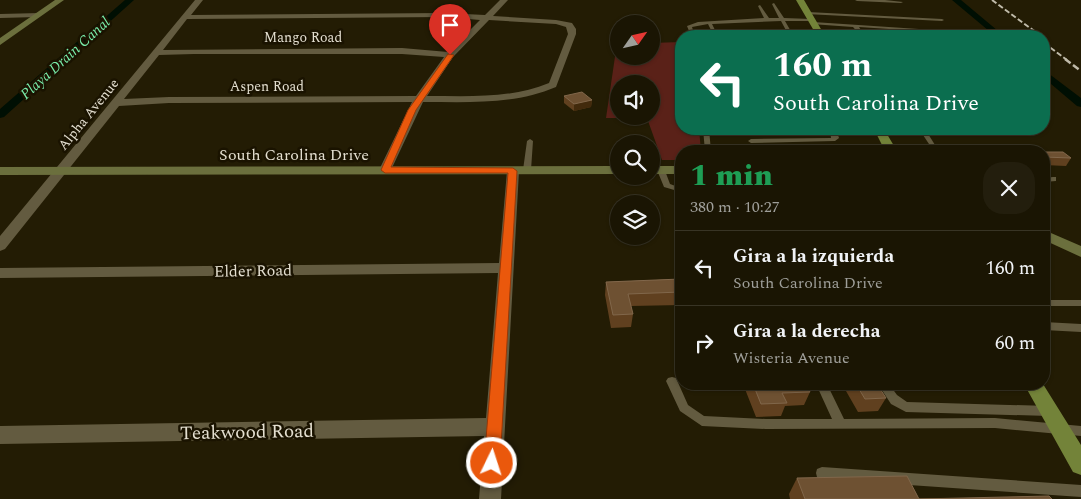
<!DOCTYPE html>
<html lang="es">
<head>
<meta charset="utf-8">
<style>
  :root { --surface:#1a1503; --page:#231e0d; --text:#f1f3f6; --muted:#9f9f9a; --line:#383425 }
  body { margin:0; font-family:Spectral,serif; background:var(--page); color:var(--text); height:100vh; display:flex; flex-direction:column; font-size:19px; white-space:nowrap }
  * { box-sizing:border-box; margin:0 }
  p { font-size:16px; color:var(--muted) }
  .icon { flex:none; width:28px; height:28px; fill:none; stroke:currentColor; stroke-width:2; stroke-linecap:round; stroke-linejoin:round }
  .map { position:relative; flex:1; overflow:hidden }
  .drawer { position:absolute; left:675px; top:145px; width:375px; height:245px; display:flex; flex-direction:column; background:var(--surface); border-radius:20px; box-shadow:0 1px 4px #0004,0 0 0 1px var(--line) }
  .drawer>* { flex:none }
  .top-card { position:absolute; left:675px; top:30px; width:375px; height:105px; border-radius:20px; box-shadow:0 1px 4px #0004,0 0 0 1px var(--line); background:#0b6e4f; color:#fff; overflow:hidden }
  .needle { width:32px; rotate:56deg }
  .controls { position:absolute; left:610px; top:15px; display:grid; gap:10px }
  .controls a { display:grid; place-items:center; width:50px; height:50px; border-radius:50%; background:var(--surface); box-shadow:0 1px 4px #0004,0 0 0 1px var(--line); font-size:25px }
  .pin { position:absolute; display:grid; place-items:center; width:42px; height:42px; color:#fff; margin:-51px -21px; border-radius:50% 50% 50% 0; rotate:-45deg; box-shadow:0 0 5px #0007 }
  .pin .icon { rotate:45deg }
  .me { position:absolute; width:55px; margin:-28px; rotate:4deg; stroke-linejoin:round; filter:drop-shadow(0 0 4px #0008) }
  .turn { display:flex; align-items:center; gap:18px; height:105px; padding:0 15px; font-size:22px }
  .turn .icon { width:65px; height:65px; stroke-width:2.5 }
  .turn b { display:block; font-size:35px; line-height:42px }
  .round { display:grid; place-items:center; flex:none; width:52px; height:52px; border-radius:20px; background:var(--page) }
  .headline { display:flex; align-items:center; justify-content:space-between; height:85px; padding:0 15px }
  h1 { font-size:30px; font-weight:800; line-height:38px; color:#1e9e55 }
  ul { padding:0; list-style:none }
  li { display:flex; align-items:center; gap:15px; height:75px; padding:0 15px; border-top:1px solid var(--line) }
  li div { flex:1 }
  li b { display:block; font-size:19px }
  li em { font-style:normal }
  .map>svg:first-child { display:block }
</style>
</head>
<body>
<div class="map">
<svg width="1081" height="499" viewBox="0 0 1081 499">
  <rect width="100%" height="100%" fill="#231c04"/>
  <path fill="#5a2118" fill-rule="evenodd" d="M681,42V129H699L701,151H681V160H662L647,118H606L617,43L619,56H651V43ZM619,84H651V116H619Z"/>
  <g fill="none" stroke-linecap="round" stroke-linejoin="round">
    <path fill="#000f03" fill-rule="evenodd" d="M125,0H134L4,117L0,118V109Z
      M952,0H961L1004,36H995Z
      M1044,70L1081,98V107L1077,106L1044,78Z"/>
    <path fill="#635b40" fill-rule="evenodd" d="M855,0H885L903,2L901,3L857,1Z
      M774,3L784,18L811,19L813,20L811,21H785L793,35L792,36H789L781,21L712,24L718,36H714L708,24L692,27L695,36H691L687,26L698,22L764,18L758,6L760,5L769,18H779L772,4Z
      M808,12L942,19L944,20L942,21L806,14Z
      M813,22L919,29L921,30L919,31L859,27L865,36H861L853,27L811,24V23Z
      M703,129H709L711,151H705Z
      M830,129H836L839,138L835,141L751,143L748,141L751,139L831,138Z
      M919,129H925L935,145L944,148L991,149L994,151H940L931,147Z
      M959,129H990L987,131H962Z
      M530,139L533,141L531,170L527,172L523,170L527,141Z
      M658,168H664L670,184L681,188V192L664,187L657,170Z
      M1053,177H1056V181L1044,182V178Z
      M1044,300H1081V306H1044Z
      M1044,322L1081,324V332L1044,330Z
      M672,377L676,378L688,405L704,416L766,419H832L816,384H827L844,419L995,418L1081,426V436L995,428L766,429L702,426L680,411L666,381L668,378Z
      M878,384H889L897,395L907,402L1049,406L1053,408L1055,411L1053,414L1049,416L906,412L891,404Z
      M822,467L1081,485V497L822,479L817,477L816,473L817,469Z"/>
    <path fill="#635b40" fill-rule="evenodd" d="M195,0H203L191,15L444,13L485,15L500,0H508L493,16L556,20L572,23L576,29V34L556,87C514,105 468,102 423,102L391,170L385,174L379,170L412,102L169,103L119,106L5,249L0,251V236ZM444,17L480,20L448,52L402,48L163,50L187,19ZM489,20L556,24L566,27L568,34L549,83C510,99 468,96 427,96L453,57ZM194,54H402L444,57L416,96L169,97L124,99L159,55Z
      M40,13L41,15L37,17L0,18V14Z
      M513,167L519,171L501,499H479L484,436L0,444V426L486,418L498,273L0,278V268L499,263L507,171Z"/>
    <path fill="#6b6f3d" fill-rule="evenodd" d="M55,0H64L0,45V38Z
      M619,166V174L0,175V167Z
      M651,166H681V174H651Z
      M1044,230L1081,246V257L1044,240Z"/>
    <path fill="#738339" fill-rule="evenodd" d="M796,0H804L825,36H817Z
      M874,129H884L897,151H885Z
      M1024,384H1043L1081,445V475L1073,472Z"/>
    <path stroke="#c0bbaa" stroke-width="2" stroke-dasharray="5.5 2.5" stroke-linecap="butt" d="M992,0L1041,36
      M1044,43L1067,60"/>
    <path stroke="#c0bbaa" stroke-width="2.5" stroke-dasharray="7 3" stroke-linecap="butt" d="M1065,59L1081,71"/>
  </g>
  <path fill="#60401f" d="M564,96L592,100L591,107L574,111L564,103Z
    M773,129H828L826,135H777Z
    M1044,152L1071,158L1066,166L1044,165Z
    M681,279V305L631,306L633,314L631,327L611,328L605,295L606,282Z
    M743,384H806L810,392L804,405L785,406L781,416L756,417Z
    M842,384H877L886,398L878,411L858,412Z
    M893,384H948L944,391L896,389Z
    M797,478L919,499H1052H790L789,494Z"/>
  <path fill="#422a0c" d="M592,100L591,107L574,111V104Z"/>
  <path fill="#6e5132" stroke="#81674b" d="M582,92L592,100L574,104L564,96Z
    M1044,152H1063L1071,158L1044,157Z
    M681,279V292L628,294L633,314L613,315L606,282Z
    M753,384H806L810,392L782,393L787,403L761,404Z
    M856,384H877L886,398L865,399Z
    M907,476L919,499L1049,496L1052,499H805L797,478Z"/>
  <path fill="#ea580c" stroke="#983908" d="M448,54L454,55L416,110L391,167L513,168L517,171L500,463L498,468L492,471L486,468L484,463L508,173H385L381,170L408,110Z"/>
  <g text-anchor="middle" stroke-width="5" stroke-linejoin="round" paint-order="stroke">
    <g font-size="14" fill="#e4dfd0" stroke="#1a1300">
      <text x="303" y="42">Mango Road</text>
      <text x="267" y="91">Aspen Road</text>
      <text transform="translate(88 114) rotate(-51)" y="5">Alpha Avenue</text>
    </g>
    <g font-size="15" font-style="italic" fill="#79eeab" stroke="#1a1300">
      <text transform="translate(65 58) rotate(-42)" y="5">Playa Drain Canal</text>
    </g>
    <g font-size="16" fill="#e4dfd0" stroke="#1a1300">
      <text x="294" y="160">South Carolina Drive</text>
      <text transform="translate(253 270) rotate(-1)" y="6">Elder Road</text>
    </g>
    <g font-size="19" fill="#e4dfd0" stroke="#1a1300">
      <text transform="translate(247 431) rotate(-1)" y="7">Teakwood Road</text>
    </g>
  </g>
</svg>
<div class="controls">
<a><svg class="needle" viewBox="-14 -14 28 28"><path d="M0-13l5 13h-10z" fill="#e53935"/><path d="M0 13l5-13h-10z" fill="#9f9f9a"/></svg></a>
<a><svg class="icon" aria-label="sound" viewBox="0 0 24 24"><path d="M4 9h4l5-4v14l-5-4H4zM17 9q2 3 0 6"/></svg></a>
<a><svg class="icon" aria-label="search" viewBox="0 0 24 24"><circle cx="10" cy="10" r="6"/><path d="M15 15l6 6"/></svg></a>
<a><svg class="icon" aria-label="layers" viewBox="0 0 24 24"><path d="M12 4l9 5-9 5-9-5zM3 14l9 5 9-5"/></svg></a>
</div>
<div class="pin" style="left:450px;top:55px;background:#d93025"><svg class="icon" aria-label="arrive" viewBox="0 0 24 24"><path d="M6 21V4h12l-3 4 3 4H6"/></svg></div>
<svg class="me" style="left:492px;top:463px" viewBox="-20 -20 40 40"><circle r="17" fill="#ea580c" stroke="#fff" stroke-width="3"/><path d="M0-11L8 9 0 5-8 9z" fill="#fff"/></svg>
<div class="top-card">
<div class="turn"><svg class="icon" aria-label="left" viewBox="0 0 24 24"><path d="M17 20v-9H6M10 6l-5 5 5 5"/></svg><div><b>160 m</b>South Carolina Drive</div></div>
</div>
<section class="drawer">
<div class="headline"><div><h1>1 min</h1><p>380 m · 10:27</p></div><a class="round"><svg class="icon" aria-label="close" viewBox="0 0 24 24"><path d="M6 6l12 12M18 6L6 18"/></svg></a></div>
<ul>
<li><svg class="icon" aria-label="left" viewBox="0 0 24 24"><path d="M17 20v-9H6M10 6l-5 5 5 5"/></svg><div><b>Gira a la izquierda</b><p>South Carolina Drive</p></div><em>160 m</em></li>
<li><svg class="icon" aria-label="right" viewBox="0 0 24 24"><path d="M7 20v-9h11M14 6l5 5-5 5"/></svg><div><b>Gira a la derecha</b><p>Wisteria Avenue</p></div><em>60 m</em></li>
</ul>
</section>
</div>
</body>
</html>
